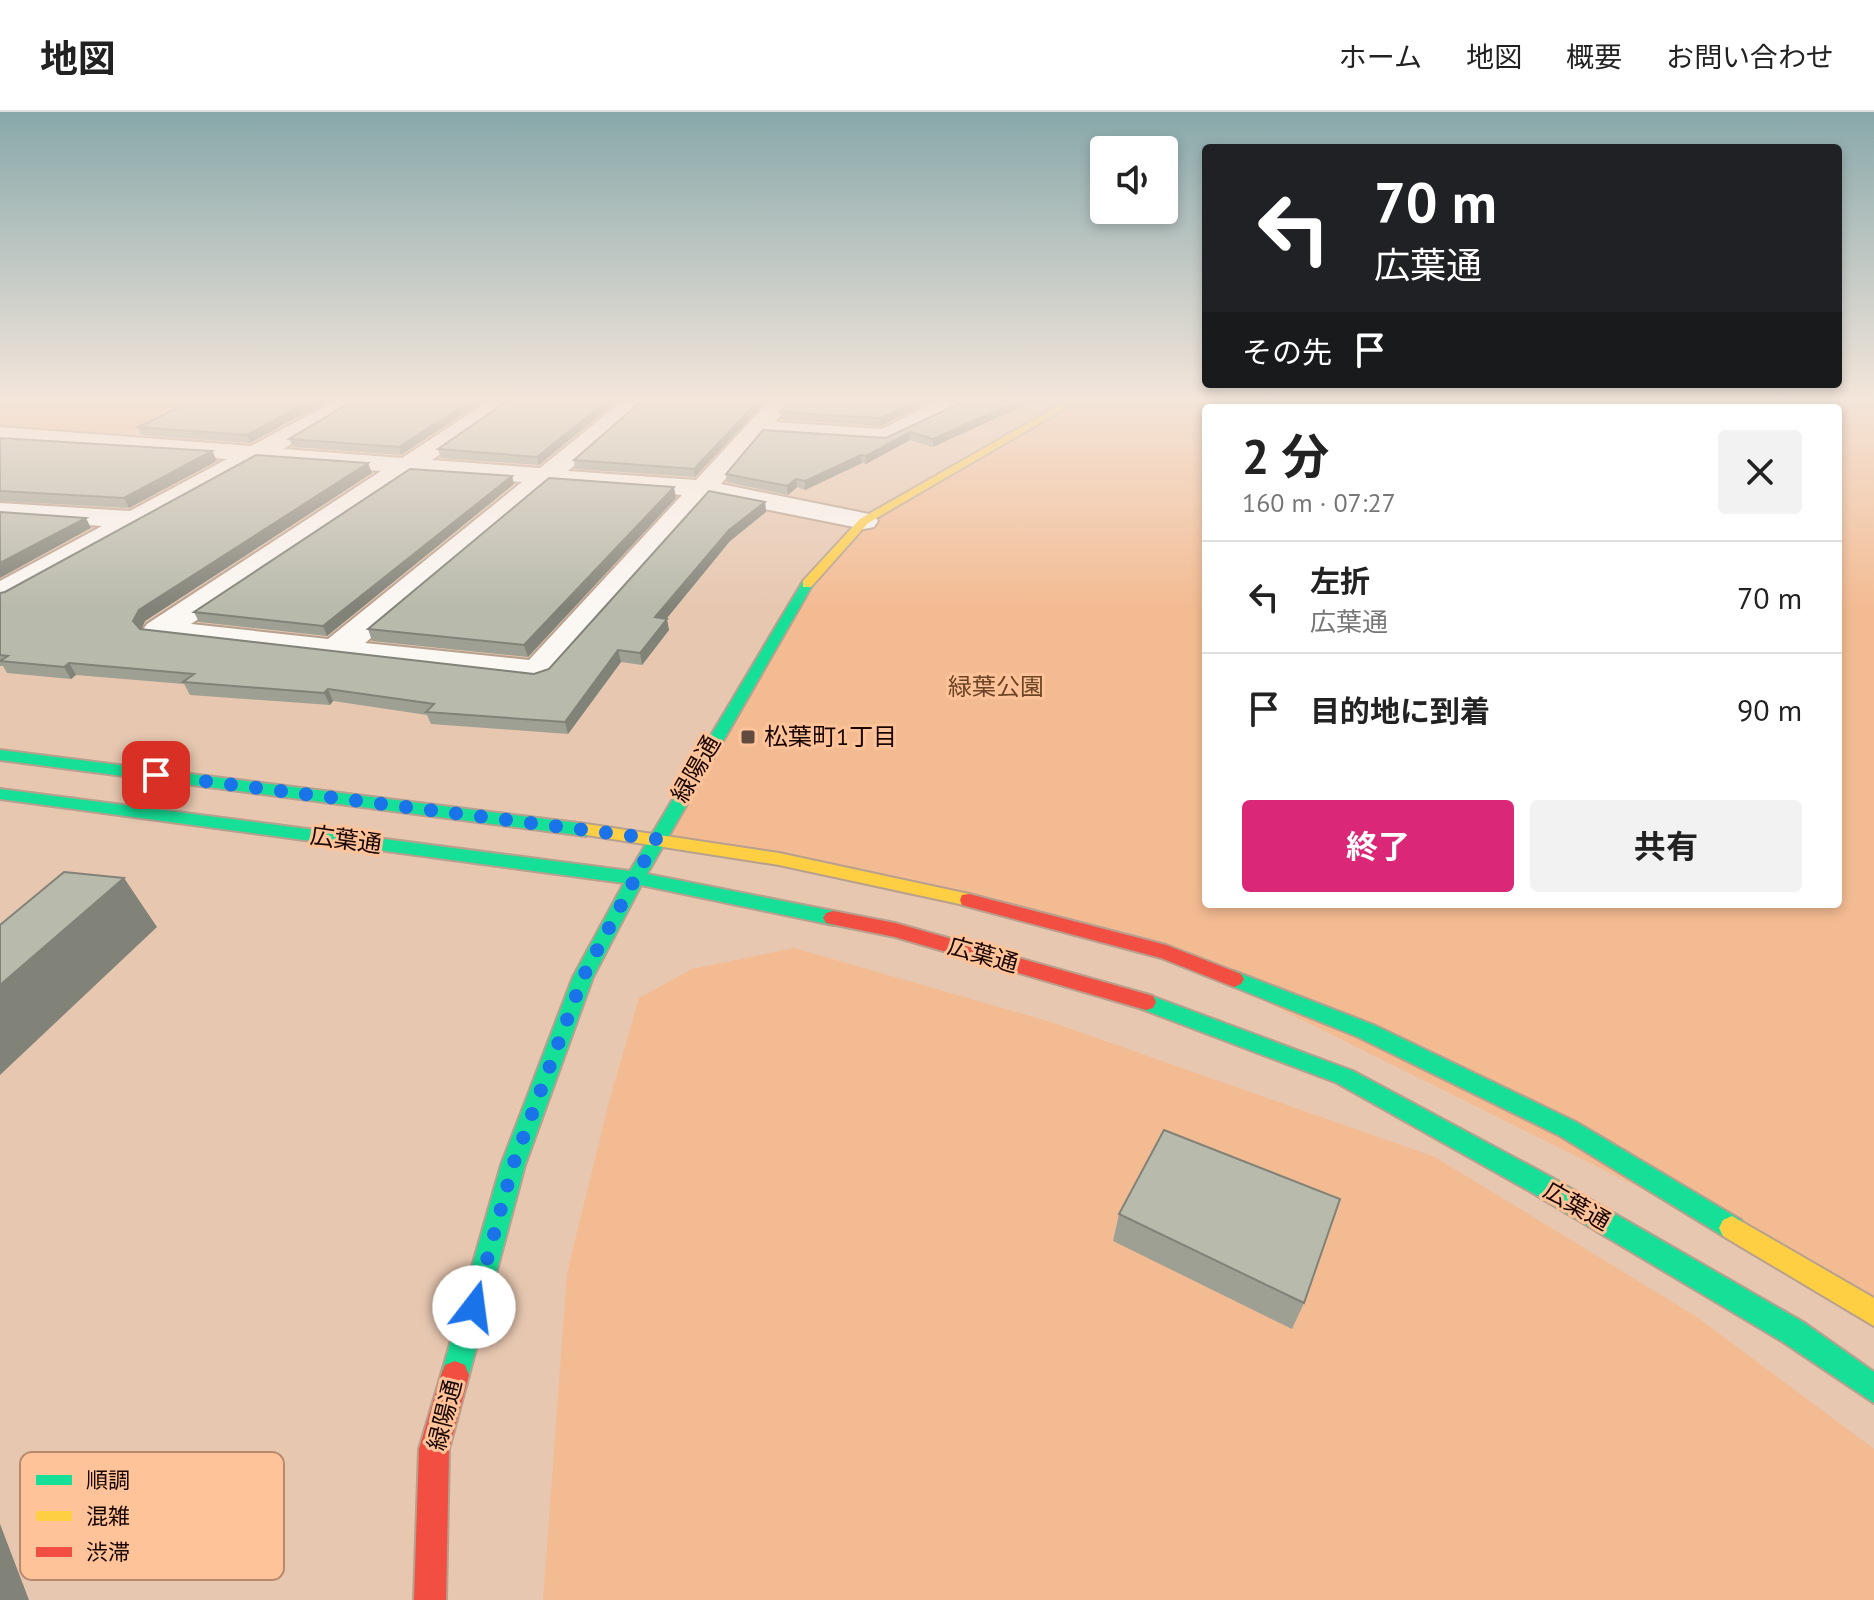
<!DOCTYPE html>
<html lang="ja">
<head>
<meta charset="utf-8">
<style>
  :root { --surface:#fff; --page:#f2f2f2; --text:#222; --muted:#767676; --line:#e0e0e0; --accent:#db2777 }
  body { margin:0; font-family:"PT Sans","Noto Sans JP",sans-serif; background:var(--page); color:var(--text); height:100vh; display:flex; flex-direction:column; font-size:30px; white-space:nowrap }
  * { box-sizing:border-box; margin:0 }
  p { font-size:26px; color:var(--muted) }
  .icon { flex:none; width:44px; height:44px; fill:none; stroke:currentColor; stroke-width:2; stroke-linecap:round; stroke-linejoin:round }
  .map { position:relative; flex:1; overflow:hidden }
  .drawer { position:absolute; left:1202px; top:292px; width:640px; height:504px; display:flex; flex-direction:column; background:var(--surface); border-radius:8px; box-shadow:0 4px 12px #0003 }
  .drawer>* { flex:none }
  .guide { position:absolute; left:1202px; top:32px; width:640px; height:244px; border-radius:8px; box-shadow:0 4px 12px #0003; background:#202124; color:#fff; overflow:hidden }
  .controls { position:absolute; left:1090px; top:24px; display:grid; gap:16px }
  .controls a { display:grid; place-items:center; width:88px; height:88px; border-radius:8px; background:var(--surface); box-shadow:0 4px 12px #0003; font-size:40px }
  .pin { position:absolute; display:grid; place-items:center; width:68px; height:68px; color:#fff; margin:-34px; border-radius:16px; box-shadow:0 4px 12px #0006 }
  .me { position:absolute; width:88px; margin:-44px; rotate:15deg; stroke-linejoin:round; filter:drop-shadow(0 0 6px #0008) }
  .turn { display:flex; align-items:center; gap:28px; height:168px; padding:0 40px; font-size:36px }
  .turn .icon { width:104px; height:104px; stroke-width:2.5 }
  .turn b { display:block; font-size:56px; line-height:68px }
  .then { display:flex; align-items:center; height:76px; padding:0 40px; background:#0003; gap:16px; font-size:30px }
  .round { display:grid; place-items:center; flex:none; width:84px; height:84px; border-radius:8px; background:var(--page) }
  .head { display:flex; align-items:center; justify-content:space-between; height:136px; padding:0 40px }
  h1 { font-size:48px; font-weight:700; line-height:60px }
  .action { display:flex; gap:16px; margin-top:auto; padding:16px 40px }
  .action a { flex:1; height:92px; border-radius:8px; background:var(--accent); color:#fff; font-size:32px; font-weight:700; line-height:92px; text-align:center }
  .action a+a { background:var(--page); color:var(--text) }
  ul { padding:0; list-style:none }
  li { display:flex; align-items:center; gap:24px; height:112px; padding:0 40px; border-top:2px solid var(--line) }
  li div { flex:1 }
  li b { display:block; font-size:30px }
  li em { font-style:normal }
  header { display:flex; align-items:center; gap:48px; box-sizing:border-box; height:112px; padding:0 40px; background:var(--surface); border-bottom:2px solid var(--line) }
  header strong { font-size:38px }
  nav { display:flex; gap:44px; margin-inline-start:auto; font-size:28px }
  .map>svg:first-child { display:block }
</style>
</head>
<body>
<header>
<strong>地図</strong>
<nav><a>ホーム</a><a>地図</a><a>概要</a><a>お問い合わせ</a></nav>
</header>
<div class="map">
<svg width="1874" height="1488" viewBox="0 0 1874 1488">
  <rect width="100%" height="100%" fill="#e7c7b0"/>
  <path fill="#f3bb92" fill-rule="evenodd" d="M0,287H199L108,330L0,322Z
    M1077,287H1874V1201L1819,1165L1166,840L656,727L754,557L864,409ZM1206,296H1838V792H1206Z
    M794,836L1054,911L1435,1045L1697,1205L1874,1337V1488H543L567,1161L609,990L639,886L692,857Z"/>
  <g fill="none" stroke-linecap="round" stroke-linejoin="round">
    <defs>
      <path id="street" d="M338,287H366L283,337L402,346L492,287H518L432,348L540,356L625,287H650L568,359L696,368L771,287H794L775,310L882,317L942,287H971L968,292L886,331L763,323L721,372L874,403L878,409L874,415L864,417L709,386L550,567L538,571L147,526L142,519L147,512L381,359L259,350L11,489L0,491V469L102,414L0,407V391L130,399L227,347L0,329V315L251,334ZM412,362L522,370L328,527L191,512ZM551,373L682,383L529,548L365,531Z"/>
      <path id="fast" d="M803,469L813,472L647,762L833,799L840,801L843,806L840,811L833,813L641,773L593,865L525,1053L469,1263L465,1273L455,1277L445,1273L441,1263L501,1053L573,865L624,771L0,687V677L630,759Z
        M0,638L586,712L595,718L586,724L0,648Z
        M1234,859L1374,913L1576,1010L1741,1108L1745,1116L1741,1124L1732,1128L1723,1124L1560,1024L1358,925L1227,872L1224,867L1227,862Z
        M1146,882L1353,959L1549,1064L1803,1210L1874,1260V1291L1783,1230L1531,1080L1337,971L1139,896L1136,890L1139,884Z"/>
      <path id="slow" d="M1070,287H1081L868,411L811,475H803V469L860,407Z
        M586,712L779,741L969,782L978,788L969,794L779,753L580,722L577,718Z
        M1732,1104L1874,1186V1214L1723,1124L1719,1116L1723,1108Z"/>
      <path id="jam" d="M969,782L1166,833L1241,862L1244,867L1241,872L1234,875L1161,846L962,793L960,788L962,783Z
        M833,799L895,811L1146,882L1153,884L1156,890L1153,896L1146,898L895,825L826,811L823,806L826,801Z
        M455,1249L465,1253L469,1263L449,1337L446,1488H414L419,1337L441,1263L445,1253Z"/>
    </defs>
    <use href="#street" stroke="#b8a08e" stroke-width="4"/>
    <use href="#fast" stroke="#b8a08e" stroke-width="4"/>
    <use href="#slow" stroke="#b8a08e" stroke-width="4"/>
    <use href="#jam" stroke="#b8a08e" stroke-width="4"/>
    <use href="#street" fill="#fbf7f3" fill-rule="evenodd"/>
    <use href="#fast" fill="#16e098" fill-rule="evenodd"/>
    <use href="#slow" fill="#ffcf43" fill-rule="evenodd"/>
    <use href="#jam" fill="#f24e42" fill-rule="evenodd"/>
  </g>
  <path fill="#9ea094" d="M198,287H331L250,331L141,323L138,315Z
    M486,287L401,343L293,335L289,327Z
    M620,287L539,353L441,346L438,337Z
    M768,287L695,365L575,357L574,348Z
    M790,287H935L881,314L781,307L780,300Z
    M969,287L933,335L910,328L866,352L862,351L805,378L797,375L788,383L727,370L726,362L886,326Z
    M0,326L212,339L217,349L129,396L0,389Z
    M368,351L372,361L145,509L141,517L534,562L549,557L765,390L766,400L730,429L666,507L669,518L642,553L621,550L568,622L431,612L427,603L333,589L330,593L190,583L184,572L76,563L71,567L7,561L3,554H0V481Z
    M512,364L514,372L327,524L199,510L194,500Z
    M676,386L528,545L372,529L368,517Z
    M1119,1102L1304,1191L1292,1217L1113,1129Z"/>
  <path fill="#818278" d="M314,287H331L250,331L247,323Z
    M473,287H486L401,343L399,335Z
    M609,287H620L539,353L537,345Z
    M760,287H768L695,365L694,357Z
    M920,287H935L881,314V306Z
    M1022,287H1038L933,335V327Z
    M910,320V328L866,352V344Z
    M212,339L217,349L129,396L124,386Z
    M861,343L862,351L805,378V369Z
    M368,351L372,361L145,509L140,521L133,509L139,498Z
    M512,364L514,372L327,524L323,514Z
    M796,367L797,375L788,383L787,374Z
    M674,375L676,386L528,545L524,533Z
    M765,390L766,400L730,429L658,517L655,505L729,418Z
    M86,406L91,416L0,466V451Z
    M667,507L669,518L642,553L640,541Z
    M618,538L621,550L568,622L565,610Z
    M69,551L76,563L71,567L64,555Z
    M328,577L333,589L330,593L324,581Z
    M124,766L157,815L0,963V873Z
    M0,1412L29,1488H0Z"/>
  <path fill="#b8baac" stroke="#818278" stroke-width="2" d="M198,287H314L247,323L138,315Z
    M356,287H473L399,335L289,327Z
    M510,287H609L537,345L438,337Z
    M644,287H760L694,357L574,348Z
    M790,287H920L881,306L780,300Z
    M969,287H1022L933,327L910,320L866,344L861,343L805,369L796,367L787,374L726,362L763,318L886,326Z
    M0,326L212,339L124,386L0,379Z
    M256,343L368,351L139,498L133,509L140,517L534,562L549,557L709,379L765,390L729,418L655,505L667,507L640,541L618,538L565,610L426,600L434,592L328,577L324,581L183,570L194,562L69,551L64,555L0,549L8,544L0,543V481L5,480Z
    M410,357L512,364L323,514L194,500Z
    M549,366L674,375L524,533L368,517Z
    M0,400L86,406L0,451Z
    M64,760L124,766L0,873V813Z
    M1164,1018L1340,1087L1304,1191L1119,1102Z"/>
  <linearGradient id="sky" x2="0" y2="1"><stop stop-color="#88a8aa"/><stop offset="0.58" stop-color="#f4e6db"/><stop offset="1" stop-color="#f4e6db" stop-opacity="0"/></linearGradient>
  <rect width="1874" height="496" fill="url(#sky)"/>
  <g fill="none" stroke-linecap="round" stroke-linejoin="round">
    <path stroke="#1a73e8" stroke-width="14" stroke-dasharray="0 25.2" d="M156,663L656,727L583,865L513,1053L474,1195"/>
  </g>
  <rect fill="#614a3e" stroke="#fec399" stroke-width="3" x="740" y="617" width="16" height="16" rx="4"/>
  <g text-anchor="middle" stroke-width="6" stroke-linejoin="round" paint-order="stroke">
    <g font-size="24" fill="#6d4526" stroke="#fec399">
      <text x="996" y="583">緑葉公園</text>
    </g>
    <g font-size="24" fill="#190600" stroke="#fec399" text-anchor="start">
      <text x="764" y="633">松葉町1丁目</text>
    </g>
    <g font-size="24" fill="#190600" stroke="#fec399">
      <text transform="translate(696 657) rotate(-60)" y="8">緑陽通</text>
      <text transform="translate(346 728) rotate(8)" y="8">広葉通</text>
      <text transform="translate(983 843) rotate(16)" y="8">広葉通</text>
      <text transform="translate(1577 1094) rotate(30)" y="8">広葉通</text>
      <text transform="translate(445 1303) rotate(-76)" y="8">緑陽通</text>
    </g>
  </g>
  <rect x="20" y="1340" width="264" height="128" rx="12" fill="#fec399" stroke="#b98a6b" stroke-width="2"/>
  <rect x="36" y="1363" width="36" height="10" fill="#16e098"/>
  <rect x="36" y="1399" width="36" height="10" fill="#ffcf43"/>
  <rect x="36" y="1435" width="36" height="10" fill="#f24e42"/>
  <g font-size="22" fill="#190600">
    <text x="86" y="1376">順調</text>
    <text x="86" y="1412">混雑</text>
    <text x="86" y="1448">渋滞</text>
  </g>
</svg>
<div class="controls">
<a><svg class="icon" aria-label="sound" viewBox="0 0 24 24"><path d="M4 9h4l5-4v14l-5-4H4zM17 9q2 3 0 6"/></svg></a>
</div>
<div class="pin" style="left:156px;top:663px;background:#d93025"><svg class="icon" aria-label="arrive" viewBox="0 0 24 24"><path d="M6 21V4h12l-3 4 3 4H6"/></svg></div>
<svg class="me" style="left:474px;top:1195px" viewBox="-20 -20 40 40"><circle r="19" fill="#fff"/><path d="M0-13L10 11 0 6-10 11z" fill="#1a73e8"/></svg>
<div class="guide">
<div class="turn"><svg class="icon" aria-label="left" viewBox="0 0 24 24"><path d="M17 20v-9H6M10 6l-5 5 5 5"/></svg><div><b>70 m</b>広葉通</div></div>
<div class="then">その先<svg class="icon" aria-label="arrive" viewBox="0 0 24 24"><path d="M6 21V4h12l-3 4 3 4H6"/></svg></div>
</div>
<section class="drawer">
<div class="head"><div><h1>2 分</h1><p>160 m · 07:27</p></div><a class="round"><svg class="icon" aria-label="close" viewBox="0 0 24 24"><path d="M6 6l12 12M18 6L6 18"/></svg></a></div>
<ul>
<li><svg class="icon" aria-label="left" viewBox="0 0 24 24"><path d="M17 20v-9H6M10 6l-5 5 5 5"/></svg><div><b>左折</b><p>広葉通</p></div><em>70 m</em></li>
<li><svg class="icon" aria-label="arrive" viewBox="0 0 24 24"><path d="M6 21V4h12l-3 4 3 4H6"/></svg><div><b>目的地に到着</b></div><em>90 m</em></li>
</ul>
<div class="action"><a>終了</a><a>共有</a></div>
</section>
</div>
</body>
</html>
